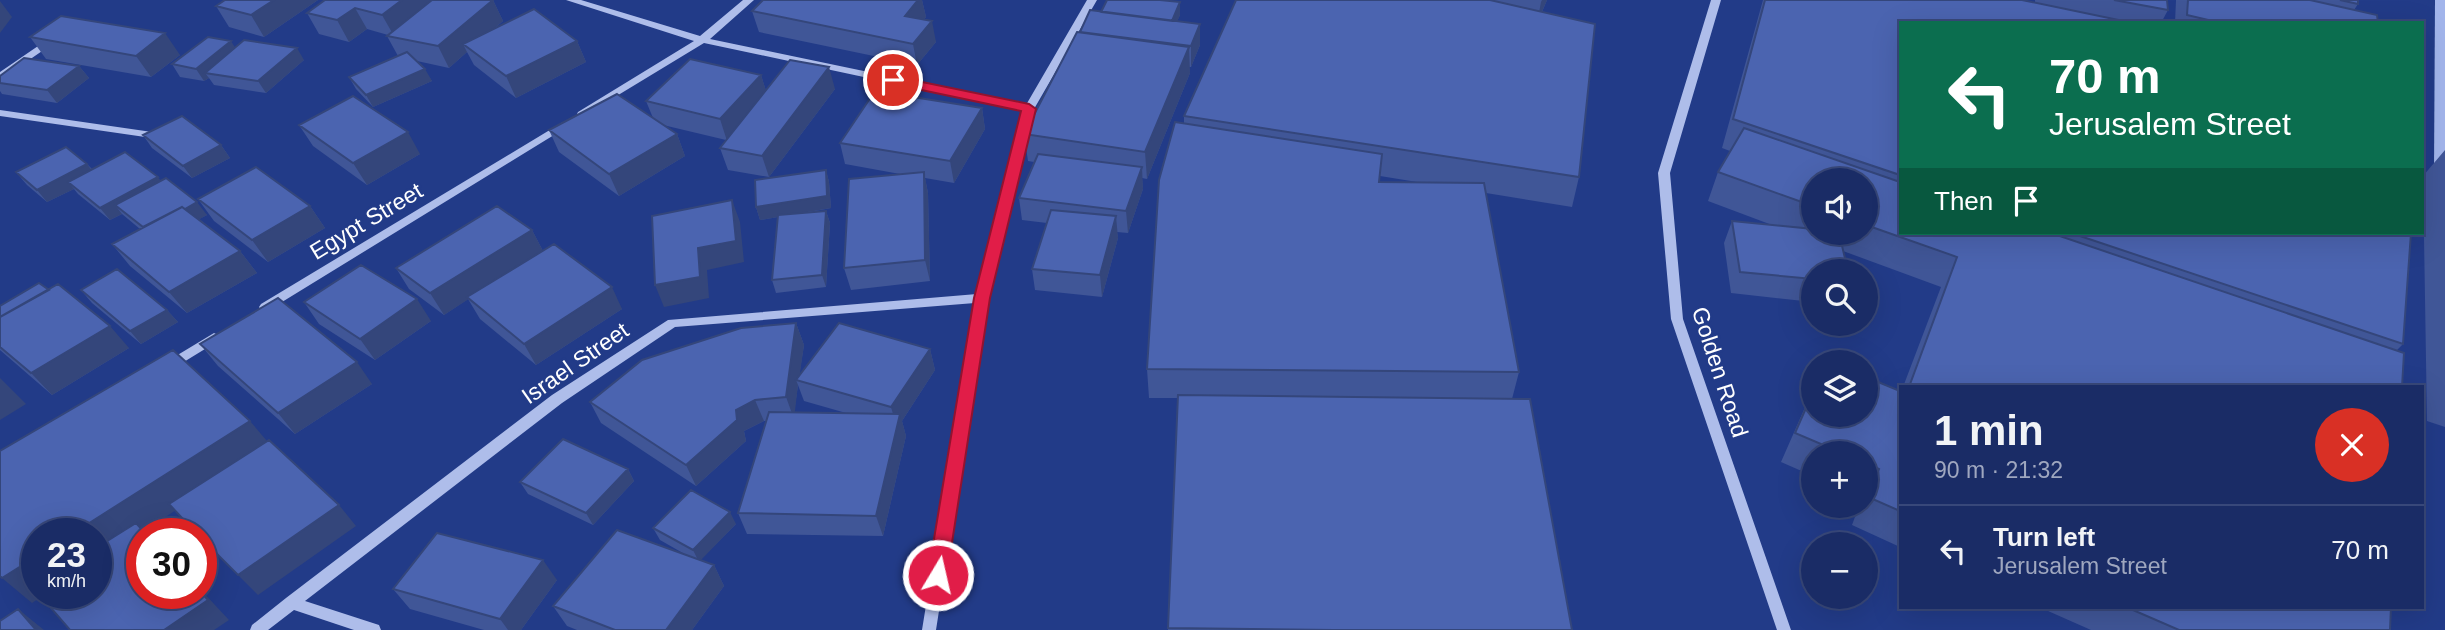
<!DOCTYPE html>
<html lang="en">
<head>
<meta charset="utf-8">
<style>
  :root { --surface:#1a2c66; --page:#27386f; --text:#f1f3f6; --muted:#9fa7bf; --line:#38487a }
  body { margin:0; font-family:Helvetica,sans-serif; background:var(--page); color:var(--text); height:100vh; display:flex; flex-direction:column; font-size:26px; white-space:nowrap }
  * { box-sizing:border-box; margin:0 }
  p { font-size:23px; color:var(--muted) }
  .icon { flex:none; width:38px; height:38px; fill:none; stroke:currentColor; stroke-width:2; stroke-linecap:round; stroke-linejoin:round }
  .map { position:relative; flex:1; overflow:hidden }
  .details { position:absolute; left:1899px; top:385px; width:525px; height:224px; display:flex; flex-direction:column; background:var(--surface); border-radius:0px; box-shadow:0 7px 28px #0002,0 0 0 2px var(--line) }
  .details>* { flex:none }
  .hud { position:absolute; left:1899px; top:21px; width:525px; height:214px; border-radius:0px; box-shadow:0 7px 28px #0002,0 0 0 2px var(--line); background:#0b6e4f; color:#fff; overflow:hidden }
  .controls { position:absolute; left:1801px; top:168px; display:grid; gap:14px }
  .controls a { display:grid; place-items:center; width:77px; height:77px; border-radius:50%; background:var(--surface); box-shadow:0 7px 28px #0002,0 0 0 2px var(--line); font-size:35px }
  .speed { position:absolute; left:21px; top:518px; display:flex; gap:14px; font-size:35px; font-weight:700; text-align:center }
  .speed>* { display:grid; place-content:center; width:91px; height:91px; border-radius:50%; background:var(--surface); box-shadow:0 7px 28px #0002,0 0 0 2px var(--line); line-height:1 }
  .speed small { font-size:18px; font-weight:400 }
  .speed .limit { border:10px solid #d22; background:#fff; color:#111 }
  .pin { position:absolute; display:grid; place-items:center; width:60px; height:60px; color:#fff; margin:-30px; border:4px solid #fff; border-radius:50%; box-shadow:0 2px 7px #0007 }
  .me { position:absolute; width:77px; margin:-38px; rotate:9deg; stroke-linejoin:round; filter:drop-shadow(0 0 5px #0008) }
  .turn { display:flex; align-items:center; gap:24px; height:147px; padding:0 35px; font-size:32px }
  .turn .icon { width:91px; height:91px; stroke-width:2.5 }
  .turn b { display:block; font-size:49px; line-height:60px }
  .then { display:flex; align-items:center; height:66px; padding:0 35px; background:#0003; gap:14px; font-size:26px }
  .round { display:grid; place-items:center; flex:none; width:74px; height:74px; border-radius:37px; background:var(--page) }
  .overview { display:flex; align-items:center; justify-content:space-between; height:119px; padding:0 35px }
  h1 { font-size:42px; font-weight:700; line-height:52px }
  ul { padding:0; list-style:none }
  li { display:flex; align-items:center; gap:21px; height:91px; padding:0 35px; border-top:2px solid var(--line) }
  li div { flex:1 }
  li b { display:block; font-size:26px }
  li em { font-style:normal }
  .map>svg:first-child { display:block }
</style>
</head>
<body>
<div class="map">
<svg width="2445" height="630" viewBox="0 0 2445 630">
  <rect width="100%" height="100%" fill="#223b88"/>
  <g fill="none" stroke-linecap="round" stroke-linejoin="round">
    <path fill="#a2b5eb" fill-rule="evenodd" d="M2435,0H2445V176L2434,170Z"/>
    <path fill="#aebdea" fill-rule="evenodd" d="M566,0H581L700,36L743,0H754L710,39L1026,105L1087,0H1097L1034,109L988,298L936,630H922L975,303L675,327L562,403L305,601L379,625L381,630H354L294,610L268,630H250L252,625L286,598L552,395L668,320L977,294L1023,111L704,43L582,117L577,114L578,112L694,41Z
      M1711,0H1721L1670,173L1683,319L1791,630H1777L1671,319L1658,173Z
      M41,44L46,47L45,49L0,80V72Z
      M0,110L152,132L157,135L152,138L0,116Z
      M563,122L567,123L568,125L567,127L269,310H261L259,307L261,304Z
      M214,333L218,335L220,338L218,341L174,368H166L164,365L166,362Z"/>
  </g>
  <path fill="#405697" fill-rule="evenodd" d="M318,0L264,37L229,27L216,6Z
    M325,0H493L503,21L494,29L577,41L586,62L516,98L474,65L467,52L449,68L417,61L432,81L373,107L356,89L349,77L398,56L387,36L388,35L367,29L349,42L319,34L307,13Z
    M763,0H922L926,17L924,19L936,42L917,65L759,32L752,11Z
    M1236,0H1547L1542,12L1579,177L1572,207L1486,193L1519,372L1512,399L1572,630H1168L1178,398H1149L1147,369L1184,124V116ZM1380,176L1417,182H1379Z
    M1763,0H2022L2035,3V0H2167L2168,10L2161,23H1900V233H2411L2403,344L2396,351L2402,387H1903L1941,287L1843,251L1813,271V302L1731,293L1724,243L1732,221L1772,225L1708,201L1718,172L1730,151L1722,148ZM1813,180H1866V233H1813Z
    M2176,0H2358V4L2354,10L2378,23H2175Z
    M1101,12L1180,15L1177,21L1200,45L1191,67H1189L1190,73L1147,179L1142,178L1143,189L1128,233L1117,232L1118,238L1102,297L1035,290L1032,269L1047,223L1022,220L1019,198L1034,162L1028,161L1024,134L1080,32Z
    M30,37L180,55L151,77L46,59Z
    M235,48L304,60L266,93L214,85L209,78L204,81L180,77L172,64Z
    M79,66L89,78L57,103L2,94L0,91V76Z
    M761,75L766,91L835,89L769,177L728,170L720,148L726,140L663,125L677,134L685,156L619,196L559,152L549,130L653,118L646,101Z
    M982,108L985,129L954,183L925,178L928,193L930,281L851,290L844,268L900,174L845,164L840,143Z
    M299,125L420,154L367,185L313,146Z
    M143,135L221,145L230,158L192,178L152,148Z
    M2445,150V427L2427,421L2423,176Z
    M87,164L92,169L161,181L207,215L199,219L240,251L257,273L187,313L130,266L112,244L140,229L122,214L110,220L78,194L74,189L47,202L27,185L16,172Z
    M826,170L829,182L831,208L805,213L826,211L830,223L826,287L776,293L772,280L778,217L760,220L756,207Z
    M198,199L310,206L325,228L268,262L214,221Z
    M532,230L543,251L622,309L536,365L480,319L468,299L444,315L409,289L396,268Z
    M81,290L167,310L178,322L141,344L92,303Z
    M304,302L431,321L375,360L319,324Z
    M0,306L129,348L52,395L0,350Z
    M796,323L804,345L799,376L930,349L935,370L902,421L906,436L883,536L747,534L738,513L767,421H764L744,431L746,441L696,486L601,423L590,402ZM798,385L804,401L846,413H794Z
    M200,344L372,384L295,434L218,366Z
    M1813,389V415L1900,391V547L1852,525L1859,506H1866V453H1813V476L1781,462Z
    M628,469L634,481L593,525L528,494L520,482Z
    M736,524L700,560L714,565L724,586L692,630H577L567,626L553,606L688,556L660,540L653,528Z
    M557,580L521,630H484L410,609L393,589Z
    M2039,607H2391L2390,630H2091Z"/>
  <path fill="#34467b" d="M274,0H318L264,37L251,15Z
    M402,0H438L394,36L382,15Z
    M493,0L503,21L470,49L463,44L467,52L449,68L438,46Z
    M918,0H922L926,17L909,37L905,16Z
    M1542,0H1547L1537,23L1541,2Z
    M0,1L12,17L0,33Z
    M1180,2V15L1171,36L1170,24Z
    M355,8L367,29L349,42L337,20Z
    M932,21L936,42L917,65L913,44Z
    M1200,24V45L1191,67V46Z
    M165,33L180,55L151,77L136,56Z
    M231,41L239,54L205,73L209,78L204,81L196,69Z
    M577,41L586,62L516,98L506,76Z
    M1189,47L1190,73L1147,179L1145,152Z
    M297,48L304,60L266,93L258,81Z
    M79,66L89,78L57,103L47,90Z
    M829,67L835,89L769,177L762,156Z
    M425,69L432,81L373,107L366,95Z
    M761,75L768,97L727,141L720,119Z
    M982,108L985,129L954,183L950,161Z
    M408,132L420,154L367,185L353,163Z
    M677,134L685,156L619,196L609,174Z
    M221,145L230,158L192,178L183,166Z
    M87,164L97,177L68,182L74,189L47,202L37,190Z
    M1142,167L1143,189L1128,233L1126,211Z
    M826,170L829,182L831,208L760,220L756,207Z
    M924,172L928,193L930,281L925,260Z
    M158,177L167,190L115,205L122,214L110,220L100,208Z
    M732,200L740,222L744,262L707,270L709,298L664,307L655,285L698,248Z
    M197,202L207,215L156,243L146,230Z
    M310,206L325,228L268,262L252,240Z
    M826,211L830,223L826,287L822,275Z
    M1116,216L1118,238L1102,297L1100,275Z
    M532,230L543,251L444,315L430,293Z
    M240,251L257,273L187,313L169,292Z
    M612,287L622,309L536,365L524,344Z
    M417,299L431,321L375,360L360,339Z
    M167,310L178,322L141,344L130,331Z
    M796,323L804,345L799,380H796L798,385L794,419L786,397Z
    M110,326L129,348L52,395L31,373Z
    M930,349L935,370L902,421L906,436L883,536L876,516L897,428L891,407Z
    M357,362L372,384L295,434L278,413Z
    M0,378L26,404L0,420Z
    M755,400L764,421L744,431L746,441L696,486L686,465L736,410Z
    M250,421L272,447L144,531L147,534L96,561V534H72Z
    M628,469L634,481L593,525L586,513Z
    M339,505L356,526L258,595L238,575Z
    M730,512L736,524L699,562L693,550Z
    M37,556V593H47L32,603L2,578Z
    M543,560L557,580L521,630H508L500,619Z
    M714,565L724,586L692,630H666Z
    M201,590L229,620L214,630H164L201,592Z
    M18,609L44,630H36Z"/>
  <path fill="#4b64b0" stroke="#34467b" stroke-width="2" d="M225,0H274L251,15L216,6Z
    M325,0H402L382,15L355,8L337,20L307,13Z
    M432,0H493L438,46L387,36Z
    M763,0H918L905,16L932,21L913,44L752,11Z
    M1107,0H1160L1180,2L1172,21L1101,12Z
    M1236,0H1490L1595,24L1579,177L1184,116Z
    M1765,0H2022L2133,23H1900V175L1733,119Z
    M2114,0H2167L2168,10Z
    M2188,0H2310L2377,15L2378,23H2221L2187,15Z
    M2340,0H2358V4Z
    M534,9L577,41L506,76L463,44Z
    M1090,10L1200,24L1191,46L1080,32Z
    M61,16L165,33L136,56L30,37Z
    M1077,32L1189,47L1145,152L1024,134Z
    M208,37L231,41L196,69L172,64Z
    M244,40L297,48L258,81L205,73Z
    M407,52L425,69L366,95L349,77Z
    M24,58L79,66L47,90L0,83V76Z
    M690,59L761,75L720,119L646,101Z
    M790,60L829,67L762,156L720,148Z
    M875,91L982,108L950,161L840,143Z
    M617,94L677,134L609,174L549,130Z
    M353,96L408,132L353,163L299,125Z
    M182,116L221,145L183,166L143,135Z
    M1175,122L1382,154L1379,182L1484,183L1519,372L1147,369L1159,180Z
    M1744,128L1900,182V233H2051L2404,353L2402,387H1909L1957,257L1866,225V180H1813V206L1718,172Z
    M66,147L87,164L37,190L16,172Z
    M125,152L158,177L100,208L68,182Z
    M1038,154L1142,167L1126,211L1019,198Z
    M256,167L310,206L252,240L198,199Z
    M826,170L827,196L756,207L755,180Z
    M924,172L925,260L844,268L849,179Z
    M166,178L197,202L185,209L182,207L143,227L115,205Z
    M732,200L736,241L698,248L700,277L655,285L652,216Z
    M497,206L532,230L430,293L396,268Z
    M182,207L240,251L169,292L112,244Z
    M1051,210L1116,216L1100,275L1032,269Z
    M826,211L822,275L772,280L778,215Z
    M1732,221L1813,229V233H1839L1848,271H1813V279L1740,272Z
    M2071,233H2411L2403,344Z
    M554,244L612,287L524,344L467,297Z
    M361,265L417,299L360,339L304,302Z
    M117,269L167,310L130,331L81,290Z
    M39,283L49,290L0,317V306Z
    M58,284L110,326L31,373L0,347V317Z
    M278,298L357,362L278,413L200,344Z
    M796,323L786,397L755,400L736,410L737,420L686,465L590,402L642,360L741,328Z
    M839,323L930,349L891,407L796,380Z
    M173,350L250,421L72,534H37V556L2,578L0,576V451Z
    M1866,377L1900,391V511L1868,497L1879,469L1866,463V453H1842L1795,433L1813,392V415H1866Z
    M1178,395L1530,399L1572,630H1333L1168,628Z
    M769,412L900,414L876,516L738,513Z
    M563,439L628,469L586,513L520,482Z
    M269,440L339,505L238,575L201,538V534H197L169,504Z
    M691,490L730,512L693,550L653,528Z
    M136,523L146,534H142V593H201V592L208,600L164,630H70L38,593H96V548Z
    M617,530L714,565L666,630H615L553,606Z
    M437,533L543,560L500,619L393,589Z
    M2126,607H2391L2390,630H2179Z
    M18,609L36,630H0V621Z"/>
  <path fill="#e11d48" stroke="#92132f" stroke-width="2" d="M893,76L1029,104L1036,109L990,298L947,575L944,580L938,583L931,580L928,575L974,298L1021,111L888,83V77Z"/>
  <g text-anchor="middle" stroke-width="5" stroke-linejoin="round" paint-order="stroke">
    <g font-size="23" fill="#fff" stroke="#223b88">
      <text transform="translate(366 221) rotate(-31)" y="8">Egypt Street</text>
      <text transform="translate(575 363) rotate(-35)" y="8">Israel Street</text>
      <text transform="translate(1720 372) rotate(72)" y="8">Golden Road</text>
    </g>
  </g>
</svg>
<div class="controls">
<a><svg class="icon" aria-label="sound" viewBox="0 0 24 24"><path d="M4 9h4l5-4v14l-5-4H4zM17 9q2 3 0 6"/></svg></a>
<a><svg class="icon" aria-label="search" viewBox="0 0 24 24"><circle cx="10" cy="10" r="6"/><path d="M15 15l6 6"/></svg></a>
<a><svg class="icon" aria-label="layers" viewBox="0 0 24 24"><path d="M12 4l9 5-9 5-9-5zM3 14l9 5 9-5"/></svg></a>
<a>+</a>
<a>−</a>
</div>
<div class="speed"><div>23<small>km/h</small></div><div class="limit">30</div></div>
<div class="pin" style="left:893px;top:80px;background:#d93025"><svg class="icon" aria-label="arrive" viewBox="0 0 24 24"><path d="M6 21V4h12l-3 4 3 4H6"/></svg></div>
<svg class="me" style="left:938px;top:575px" viewBox="-20 -20 40 40"><circle r="17" fill="#e11d48" stroke="#fff" stroke-width="3"/><path d="M0-11L8 9 0 5-8 9z" fill="#fff"/></svg>
<div class="hud">
<div class="turn"><svg class="icon" aria-label="left" viewBox="0 0 24 24"><path d="M17 20v-9H6M10 6l-5 5 5 5"/></svg><div><b>70 m</b>Jerusalem Street</div></div>
<div class="then">Then<svg class="icon" aria-label="arrive" viewBox="0 0 24 24"><path d="M6 21V4h12l-3 4 3 4H6"/></svg></div>
</div>
<section class="details">
<div class="overview"><div><h1>1 min</h1><p>90 m · 21:32</p></div><a class="round" style="background:#d93025;color:#fff"><svg class="icon" aria-label="close" viewBox="0 0 24 24"><path d="M6 6l12 12M18 6L6 18"/></svg></a></div>
<ul>
<li><svg class="icon" aria-label="left" viewBox="0 0 24 24"><path d="M17 20v-9H6M10 6l-5 5 5 5"/></svg><div><b>Turn left</b><p>Jerusalem Street</p></div><em>70 m</em></li>
</ul>
</section>
</div>
</body>
</html>
